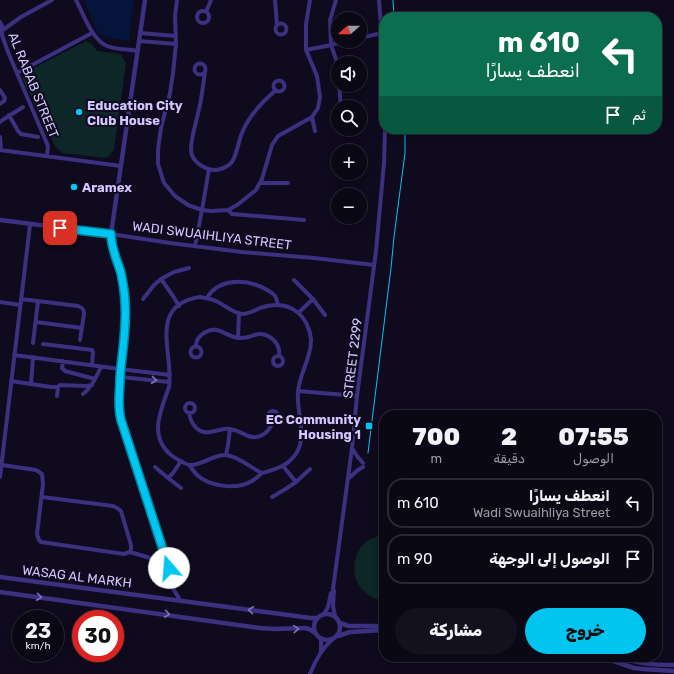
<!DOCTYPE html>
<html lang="ar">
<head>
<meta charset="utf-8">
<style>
  :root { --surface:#0b0816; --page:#14111f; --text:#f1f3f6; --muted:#9a9aa1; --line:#2b2935; --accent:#00c5f1 }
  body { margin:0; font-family:Rubik,"Noto Sans Arabic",sans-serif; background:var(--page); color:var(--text); direction:rtl; height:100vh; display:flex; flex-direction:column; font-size:15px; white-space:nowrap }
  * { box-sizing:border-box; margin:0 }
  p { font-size:13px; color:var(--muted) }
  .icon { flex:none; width:22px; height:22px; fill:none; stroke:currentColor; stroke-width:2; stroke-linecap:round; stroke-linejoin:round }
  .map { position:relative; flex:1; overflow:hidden; direction:ltr }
  .panel { position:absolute; left:379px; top:410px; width:283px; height:252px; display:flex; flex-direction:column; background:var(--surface); border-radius:16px; box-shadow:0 2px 10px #0003,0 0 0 1px var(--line); direction:rtl }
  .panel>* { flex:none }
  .hud { position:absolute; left:379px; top:12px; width:283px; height:122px; border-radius:16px; box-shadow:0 2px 10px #0003,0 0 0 1px var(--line); direction:rtl; background:#0b6e4f; color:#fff; overflow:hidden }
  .needle { width:26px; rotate:249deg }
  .controls { position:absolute; left:331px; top:12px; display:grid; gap:8px }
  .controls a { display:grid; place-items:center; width:36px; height:36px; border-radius:50%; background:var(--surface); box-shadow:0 2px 10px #0003,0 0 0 1px var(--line); font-size:20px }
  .speed { position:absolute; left:12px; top:610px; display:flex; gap:8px; font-size:20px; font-weight:700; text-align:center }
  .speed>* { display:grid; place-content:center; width:52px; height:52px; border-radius:50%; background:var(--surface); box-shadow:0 2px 10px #0003,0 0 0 1px var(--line); line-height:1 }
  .speed small { font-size:10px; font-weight:400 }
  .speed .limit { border:6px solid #d22; background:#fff; color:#111 }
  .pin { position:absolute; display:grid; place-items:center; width:34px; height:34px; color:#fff; margin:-17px; border-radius:8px; box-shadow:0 2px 6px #0006 }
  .me { position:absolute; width:44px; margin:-22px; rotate:342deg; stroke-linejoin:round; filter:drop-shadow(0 0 3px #0008) }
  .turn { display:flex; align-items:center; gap:14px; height:84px; padding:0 16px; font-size:18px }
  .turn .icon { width:52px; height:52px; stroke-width:2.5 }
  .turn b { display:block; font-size:28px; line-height:34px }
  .then { display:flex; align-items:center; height:38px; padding:0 16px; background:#0003; gap:8px; font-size:15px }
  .eta { display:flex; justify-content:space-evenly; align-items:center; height:68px; text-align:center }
  .eta b { font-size:24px; font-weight:800; line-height:28px }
  .button { display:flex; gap:8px; margin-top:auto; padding:8px 16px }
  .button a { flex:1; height:46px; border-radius:24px; background:var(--accent); color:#111; font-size:16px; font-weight:800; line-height:46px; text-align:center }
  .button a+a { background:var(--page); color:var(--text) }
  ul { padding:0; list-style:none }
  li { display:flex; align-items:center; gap:12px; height:50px; margin:0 8px 6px; padding:0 8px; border:2px solid var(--line); border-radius:16px }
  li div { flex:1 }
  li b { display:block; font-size:15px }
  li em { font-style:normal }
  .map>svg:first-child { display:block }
</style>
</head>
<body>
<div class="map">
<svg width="674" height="674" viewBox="0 0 674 674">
  <rect width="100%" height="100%" fill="#0f0a1d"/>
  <path fill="#0d2627" d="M86,41L92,44L97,51L121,54L126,63L114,150L107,158L62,153L55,146L22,78L24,73Z
    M384,534V601C374,599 366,595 360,587C350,574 353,552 367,541C371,538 378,536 384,534Z"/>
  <path fill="#05143b" d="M84,0H134L129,41L99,35Z"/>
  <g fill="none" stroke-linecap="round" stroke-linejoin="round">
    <path stroke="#3b3180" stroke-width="4" d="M76,0C83,13 92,40 107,46C116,50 128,49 138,51
      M177,0L175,16L176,44L173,73L170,93L161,128L158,149V164L164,183L175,196L188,205L202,210L211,211L228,210L237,205L256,190L262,179L272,145L278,136L312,117L318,108L320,97L317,76L306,50V24L310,0
      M275,0L277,25
      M336,0L330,20L331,45L337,62L338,73
      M379,0L384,65
      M197 17a6 6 0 1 1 12 0a6 6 0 1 1-12 0Z
      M206,12L211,0
      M0,22L2,26V35L8,52L48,146L47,156
      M275.5 29a5.5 5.5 0 1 1 11 0a5.5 5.5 0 1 1-11 0Z
      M0,32L21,17L52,0
      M140,33L176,36
      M360,38L382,33
      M139,41L176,44
      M306,50L331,45L346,41
      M194.5 69a5.5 5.5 0 1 1 11 0a5.5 5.5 0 1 1-11 0Z
      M205,72C203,85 202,97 199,109C197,120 190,141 191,151C192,162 205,170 216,170C222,169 228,167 232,162C237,154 238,143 242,133C248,117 262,102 276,90
      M17,73L92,33
      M273.5 86a5.5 5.5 0 1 1 11 0a5.5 5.5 0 1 1-11 0Z
      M339,85L341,107
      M0,90L5,98L4,101L0,104
      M9,115L18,131L21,134L38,137
      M312,117L315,131
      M0,122L4,119L23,107
      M0,137L1,150
      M0,150L121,166
      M260,183H288
      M228,210L232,214L304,220
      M195,246L202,210L209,169
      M161,279L174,272L189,268
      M294,280L313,299L298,313
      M200,297C207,298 212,299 218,302C226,306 233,313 242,314C248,314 254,311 260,308C272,304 286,303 297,312C305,318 310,329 311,339C312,357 299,374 298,392C296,410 307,435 297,452C289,466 276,469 262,473C251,468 238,456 226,455C214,454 203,465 190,465C186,465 175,458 171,455C148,436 161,410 169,387C174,353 147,305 200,297Z
      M207,298C219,277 249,279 267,290C270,292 273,293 275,296C277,299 277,302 278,305
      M21,299L78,306C83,308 84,309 84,314L80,340
      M143,299L154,285L161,279L173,296L179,306
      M313,299L325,315
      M0,302L20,305
      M36,322L82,328
      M238,338C241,338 245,338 248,337C252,336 256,334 260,334C271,334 281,345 279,356
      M33,343L38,301
      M43,344L92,350L93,352L92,365
      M196,346C196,340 199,336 204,333C217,324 225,336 238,338L239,313
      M190.5 352a5.5 5.5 0 1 1 11 0a5.5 5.5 0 1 1-11 0Z
      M14,355L120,369L170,375
      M273 361a5 5 0 1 1 10 0a5 5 0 1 1-10 0Z
      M63,361L62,368L65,371L95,379
      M121,377L169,382
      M11,381L51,387H58
      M31,384L33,357
      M298,391L357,396
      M83,394C92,387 96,377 101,367
      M57,396L58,387L60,385L86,386L92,385
      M185 408a5 5 0 1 1 10 0a5 5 0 1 1-10 0Z
      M268 416a5 5 0 1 1 10 0a5 5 0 1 1-10 0Z
      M189,413C191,424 198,434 210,432C217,431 223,428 230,429L228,445L226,455
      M230,429C237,430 242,433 248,436C259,440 268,433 272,424L271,421
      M352,448L357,456L363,463
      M2,465L36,470L42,474L43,484L37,534L39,540L41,542L124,554L130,552L131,549V545L121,511L117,508L113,506L42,497
      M189,465C192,468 194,472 197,475C209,486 235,490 250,482C255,480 258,476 262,473
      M155,467L168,478L173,473L181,461
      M0,477L30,225
      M168,478L181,488
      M349,478L358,470L363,467
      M296,482L310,469
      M272,497L284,490L296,482L283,466
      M130,552L154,559L165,557
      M180,600L174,590L172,578L121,420C117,405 120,392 120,377C122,352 127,328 125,303C125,293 123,283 121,273C117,260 111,248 111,234L170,243L242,252L314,258L374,265
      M324,614L328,607L331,593
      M335,616L333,606L334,591L333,589L352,448L357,396L376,251L384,163L385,129
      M321,652V639
      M310,674C315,661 322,648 333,639"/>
    <path stroke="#3b3180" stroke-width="4.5" d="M0,220L111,234L145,0
      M0,577L311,618H317
      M0,592L260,628L275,629L305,628L309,629L315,633
      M314 627a13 13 0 1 1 26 0a13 13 0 1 1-26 0Z
      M340,623L349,626H384
      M338,636L350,632L384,630
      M593,657L610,660L634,668L643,669L674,671
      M619,657C638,664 653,665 674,665"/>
    <path stroke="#00c5f1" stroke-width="1" d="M393,0L394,17
      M368,453L391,268L394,237L405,153V129"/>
  </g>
  <defs><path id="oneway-chevron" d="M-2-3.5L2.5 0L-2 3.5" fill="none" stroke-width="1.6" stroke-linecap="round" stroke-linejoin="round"/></defs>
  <g stroke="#7e74b9">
    <use href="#oneway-chevron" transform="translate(154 380) rotate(6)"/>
    <use href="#oneway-chevron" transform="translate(39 597) rotate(8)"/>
    <use href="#oneway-chevron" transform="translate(251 610) rotate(-172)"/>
    <use href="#oneway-chevron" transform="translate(167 614) rotate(8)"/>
    <use href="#oneway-chevron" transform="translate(296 629) rotate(-3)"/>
  </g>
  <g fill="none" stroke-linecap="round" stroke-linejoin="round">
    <defs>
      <path id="route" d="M60,228L111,234C111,248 117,260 121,273C123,283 125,293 125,303C127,328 122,352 120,377C120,392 117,405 121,420L169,568"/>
    </defs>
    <use href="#route" stroke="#00809d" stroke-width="10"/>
    <use href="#route" stroke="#00c5f1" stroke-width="7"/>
  </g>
  <g fill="#00c5f1" stroke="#0f0a1d" stroke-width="1.5">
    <circle cx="79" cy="112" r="4"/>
    <circle cx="74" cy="187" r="4"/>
    <rect x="365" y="422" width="8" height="8" rx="2"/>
  </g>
  <g text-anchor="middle" stroke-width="4" stroke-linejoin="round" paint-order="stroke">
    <g font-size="13" fill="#d1c6ff" stroke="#0f0a1d">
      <text transform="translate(34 85) rotate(68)" y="5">AL RABAB STREET</text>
      <text transform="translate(212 235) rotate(7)" y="5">WADI SWUAIHLIYA STREET</text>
      <text transform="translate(352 358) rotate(-83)" y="5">STREET 2299</text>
      <text transform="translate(77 576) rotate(7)" y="5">WASAG AL MARKH</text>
    </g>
    <g font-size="13" font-weight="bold" fill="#d1c6ff" stroke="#0f0a1d" text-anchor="start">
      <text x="87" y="110">Education City<tspan x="87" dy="15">Club House</tspan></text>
      <text x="82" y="192">Aramex</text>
      <text x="361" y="424" text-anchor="end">EC Community<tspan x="361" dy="15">Housing 1</tspan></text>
    </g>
  </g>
</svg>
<div class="controls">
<a><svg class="needle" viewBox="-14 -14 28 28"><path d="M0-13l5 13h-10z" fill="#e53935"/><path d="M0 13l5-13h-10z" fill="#9a9aa1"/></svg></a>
<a><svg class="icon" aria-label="sound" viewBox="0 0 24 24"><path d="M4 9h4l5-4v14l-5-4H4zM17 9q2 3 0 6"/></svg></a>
<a><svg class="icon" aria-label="search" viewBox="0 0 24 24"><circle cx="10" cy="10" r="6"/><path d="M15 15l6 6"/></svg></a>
<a>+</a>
<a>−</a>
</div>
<div class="speed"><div>23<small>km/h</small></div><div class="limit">30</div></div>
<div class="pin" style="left:60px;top:228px;background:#d93025"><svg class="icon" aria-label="arrive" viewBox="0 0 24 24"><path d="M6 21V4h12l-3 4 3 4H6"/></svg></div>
<svg class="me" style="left:169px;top:568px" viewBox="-20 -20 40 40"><circle r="19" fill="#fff"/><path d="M0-13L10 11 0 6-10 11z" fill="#00c5f1"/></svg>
<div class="hud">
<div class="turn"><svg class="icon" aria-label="left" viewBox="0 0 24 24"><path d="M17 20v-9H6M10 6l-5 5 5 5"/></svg><div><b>610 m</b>انعطف يسارًا</div></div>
<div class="then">ثم<svg class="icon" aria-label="arrive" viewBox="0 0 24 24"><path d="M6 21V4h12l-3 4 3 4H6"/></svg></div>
</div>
<section class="panel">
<div class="eta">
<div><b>07:55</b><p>الوصول</p></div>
<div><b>2</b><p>دقيقة</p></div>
<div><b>700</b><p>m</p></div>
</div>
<ul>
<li><svg class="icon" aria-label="left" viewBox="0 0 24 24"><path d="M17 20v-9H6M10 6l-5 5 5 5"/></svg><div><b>انعطف يسارًا</b><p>Wadi Swuaihliya Street</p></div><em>610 m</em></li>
<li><svg class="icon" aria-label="arrive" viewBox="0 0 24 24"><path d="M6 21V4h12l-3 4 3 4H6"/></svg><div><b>الوصول إلى الوجهة</b></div><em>90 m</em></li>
</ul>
<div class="button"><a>خروج</a><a>مشاركة</a></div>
</section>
</div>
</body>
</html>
